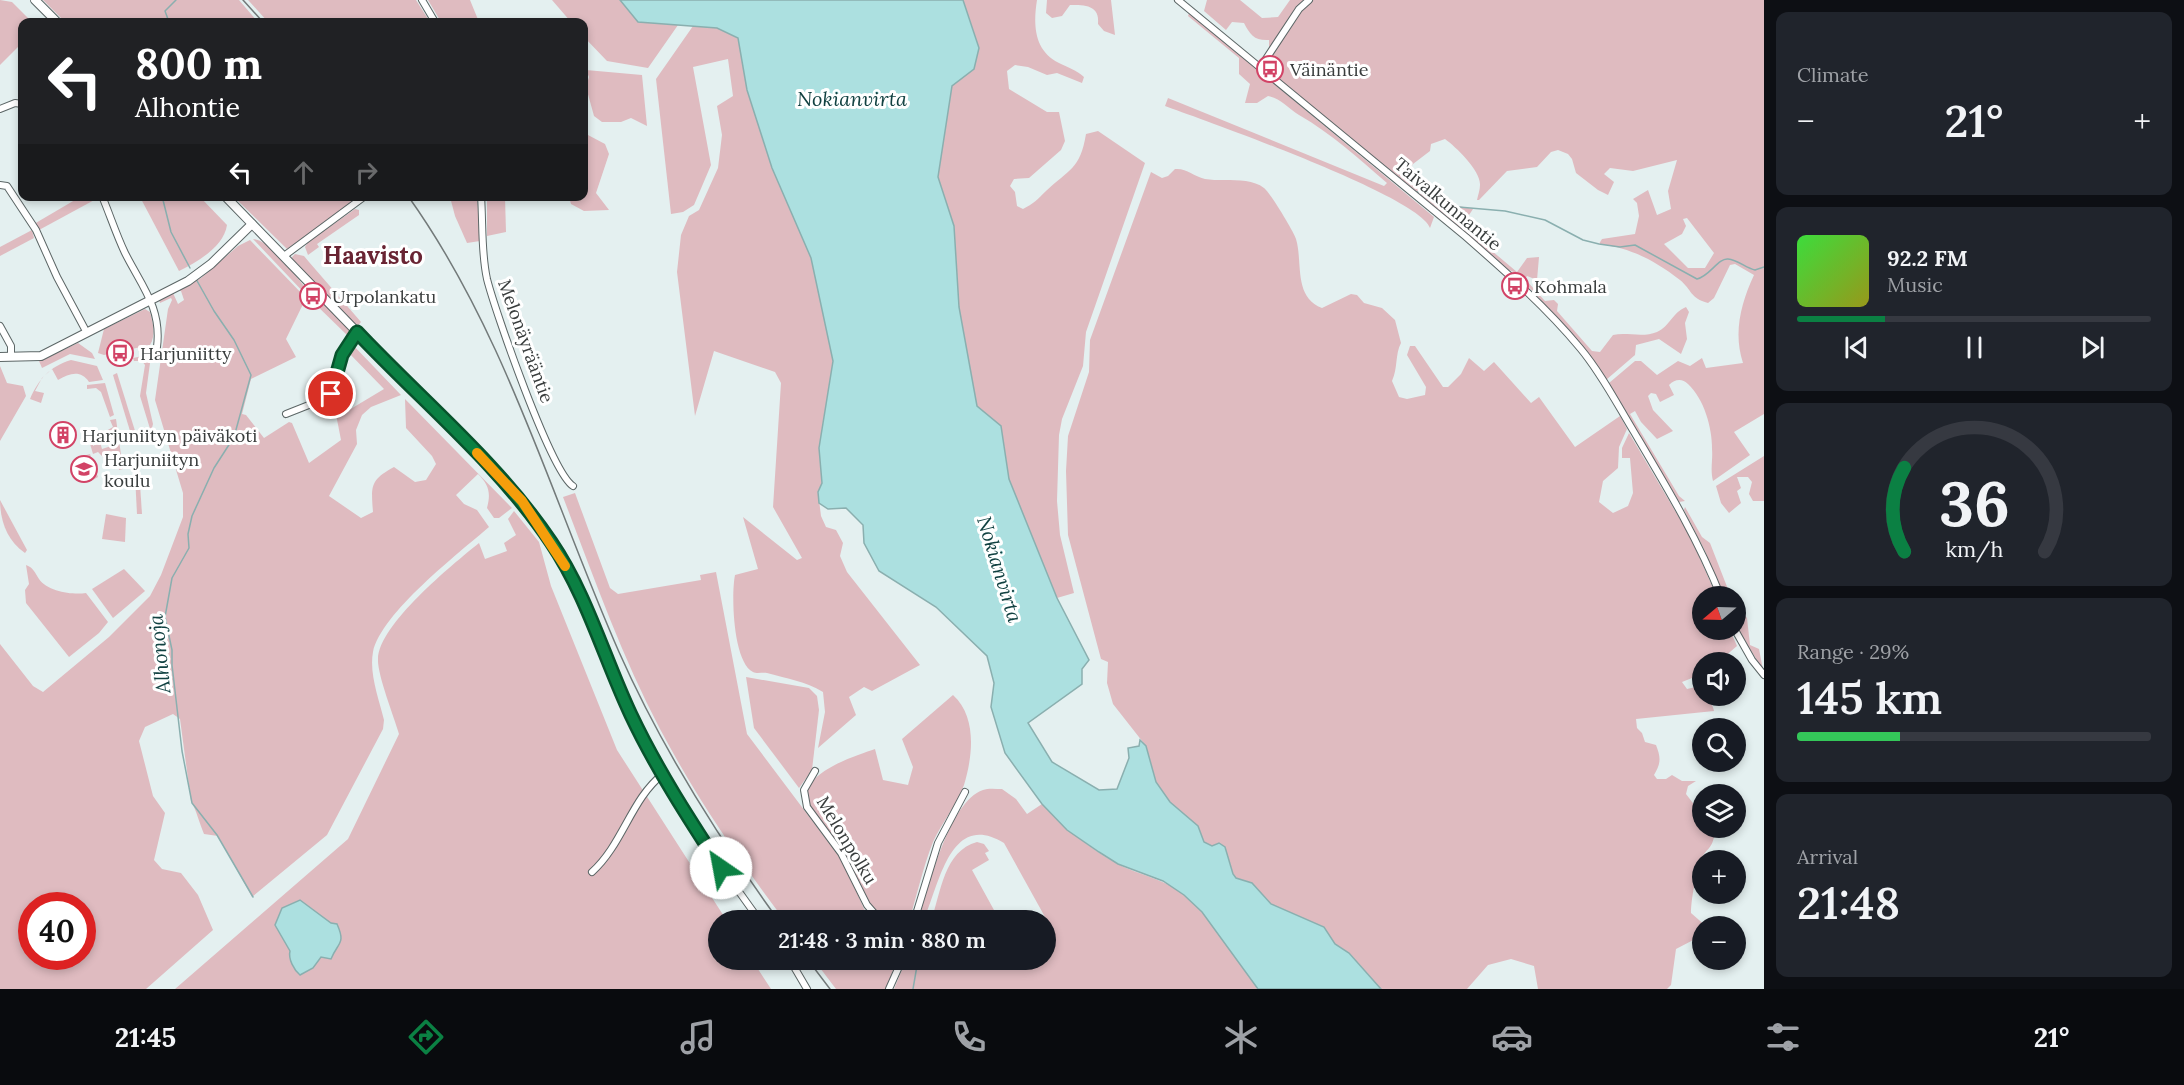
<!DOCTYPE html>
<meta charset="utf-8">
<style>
body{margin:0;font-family:Lora,serif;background:#20242c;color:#f1f3f6;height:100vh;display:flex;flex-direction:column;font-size:22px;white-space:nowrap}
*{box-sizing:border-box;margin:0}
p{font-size:20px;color:#9ea1a6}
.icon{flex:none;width:33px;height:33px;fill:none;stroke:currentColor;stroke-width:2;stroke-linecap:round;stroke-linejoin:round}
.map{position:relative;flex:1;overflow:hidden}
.panel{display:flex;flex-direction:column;gap:12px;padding:12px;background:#0d0f14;width:420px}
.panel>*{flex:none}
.hud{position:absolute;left:18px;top:18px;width:570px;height:183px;border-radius:12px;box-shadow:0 3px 9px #0003;background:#202124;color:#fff;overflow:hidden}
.needle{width:39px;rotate:251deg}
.controls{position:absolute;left:1692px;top:586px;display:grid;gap:12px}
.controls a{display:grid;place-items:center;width:54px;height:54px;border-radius:50%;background:#171b24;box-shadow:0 3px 9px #0003;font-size:30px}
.speed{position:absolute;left:18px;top:892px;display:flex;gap:12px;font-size:30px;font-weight:700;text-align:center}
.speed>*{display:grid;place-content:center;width:78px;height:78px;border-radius:50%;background:#171b24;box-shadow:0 3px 9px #0003;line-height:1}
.speed .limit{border:9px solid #d22;background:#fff;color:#111}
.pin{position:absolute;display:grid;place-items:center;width:51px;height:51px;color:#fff;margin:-26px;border:3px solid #fff;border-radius:50%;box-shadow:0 2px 6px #0007}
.me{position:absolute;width:66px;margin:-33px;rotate:327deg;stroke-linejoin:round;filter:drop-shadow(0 0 4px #0008)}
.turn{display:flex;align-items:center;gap:21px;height:126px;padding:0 18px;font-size:27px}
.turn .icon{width:78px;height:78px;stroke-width:2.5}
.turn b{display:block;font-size:42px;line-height:51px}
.lanes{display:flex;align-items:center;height:57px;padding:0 18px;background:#0003;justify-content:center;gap:30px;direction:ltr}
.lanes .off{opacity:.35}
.big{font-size:45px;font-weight:600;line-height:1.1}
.panel .tile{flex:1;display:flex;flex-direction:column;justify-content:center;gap:9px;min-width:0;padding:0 21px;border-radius:12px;background:#20242c}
.panel .dial{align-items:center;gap:0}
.dial svg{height:156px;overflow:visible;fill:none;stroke:#363941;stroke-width:7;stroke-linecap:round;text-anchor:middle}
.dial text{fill:#f1f3f6;stroke:none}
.song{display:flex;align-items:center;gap:18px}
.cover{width:72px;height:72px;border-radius:9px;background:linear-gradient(135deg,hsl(120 70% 55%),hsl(60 70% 35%))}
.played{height:6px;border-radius:3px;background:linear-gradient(90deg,#0b8043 25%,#363941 25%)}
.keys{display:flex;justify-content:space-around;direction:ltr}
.heat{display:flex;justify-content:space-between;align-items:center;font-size:33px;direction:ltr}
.charge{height:9px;border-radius:4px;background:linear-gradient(90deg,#34c759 29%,#363941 0)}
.trip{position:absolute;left:708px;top:910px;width:348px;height:60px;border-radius:30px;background:#171b24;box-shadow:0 3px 9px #0003;font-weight:600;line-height:60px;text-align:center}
.tabs{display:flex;height:96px;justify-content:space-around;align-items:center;background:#090b0e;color:#9ea1a6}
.tabs .icon{width:42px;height:42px}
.tabs .selected{color:#0b8043}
.tabs b{font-size:27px;color:#f1f3f6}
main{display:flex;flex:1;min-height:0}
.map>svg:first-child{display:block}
</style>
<main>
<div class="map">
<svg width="1764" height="989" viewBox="0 0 1764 989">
<rect width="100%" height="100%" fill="#e4f0f0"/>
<g fill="#dfbbc0" fill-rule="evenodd">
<path d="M0,0L12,2L32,22H22V48L19,46L0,65Z"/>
<path d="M43,0H239L258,22H65Z"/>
<path d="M248,0H416L430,22H268Z"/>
<path d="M428,0H470L479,22H441Z"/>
<path d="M552,0H620L638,22L678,25L648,68L607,61L584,37V22H571Z"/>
<path d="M963,0H1037C1033,25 1034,51 1059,63C1069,68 1076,70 1084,77L1082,83L1057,73L1047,75L1028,67L1015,65L1007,71L1009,89L1047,112H1059L1065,141L1061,150L1029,178L1014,179L1010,186L1015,192L1017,206L1023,209C1033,204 1038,199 1046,191C1069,169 1080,170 1086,134L1098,131L1145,163L1086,332L1083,366L1062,419L1059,435L1057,501L1060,535L1074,593L1057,598L1009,479L1001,426L977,406L959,307L954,226L938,177L952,86L974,69L979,48Z"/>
<path d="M1047,0H1111L1115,35L1104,31L1098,24C1100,5 1085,5 1070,5L1062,16L1052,18L1046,13Z"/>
<path d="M1207,0H1240L1262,18L1278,17L1290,0H1764V414L1734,432L1750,455L1713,481C1710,469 1713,460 1712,449C1712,427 1704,399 1688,384C1682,378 1675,379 1669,385L1674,395L1660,402L1656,394L1651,393L1648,396L1653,410L1673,431L1657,439L1641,422L1635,411L1630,414L1679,496L1685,501L1679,502L1609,383L1635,361H1641L1657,375L1678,361L1690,366L1702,358L1706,368L1743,363C1733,333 1741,303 1754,275L1735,264L1730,265L1714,298L1708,303C1690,298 1692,290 1680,280C1654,260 1631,248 1599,244L1602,239L1635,234L1639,216L1637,203L1633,199L1648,190L1657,215L1671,209L1668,191L1677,160L1633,171L1610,168L1604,174L1614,182L1608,195L1598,190L1576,173L1572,159L1568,154L1558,150L1551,152L1537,167L1507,171L1479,200H1477C1478,195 1480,190 1480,185C1481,171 1456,147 1445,139L1431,144L1430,151L1413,164L1403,178L1435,201L1473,209L1467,218L1473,235L1517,272L1527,258L1539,257L1537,280L1527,276L1525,279L1545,301L1554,300L1558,304L1557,311L1592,351L1600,352L1613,335C1627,332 1643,338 1657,332C1670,326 1672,313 1686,307L1689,312L1685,323L1687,339L1681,354L1659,339L1636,345L1635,355L1606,380L1580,343L1516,273L1507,269L1280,80L1269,64V40C1255,41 1250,35 1244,23L1232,22L1226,30L1204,11ZM1687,218L1714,253L1705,268H1688L1664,244L1682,234L1686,226L1683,219Z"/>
<path d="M1189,13L1434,217L1430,228C1419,196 1206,121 1165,106L1168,98L1384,186L1387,183C1358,158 1332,134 1299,115C1288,108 1280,98 1268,96L1257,103H1245L1250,84L1239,74V58L1188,16Z"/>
<path d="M693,26L717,28L738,38L747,90L813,262L833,361L819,448L822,483L818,492L821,516L826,527L836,530L843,543L840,556L847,572L920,665L872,691L864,687L849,697L856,715L818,748L825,712L823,692C805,681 788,679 767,673C763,672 757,674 753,672C733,662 731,595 735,575L758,569L743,517L797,560L802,558L773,507L781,383L775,372L714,351L695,416L677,272L681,235L689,216L699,210L718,168L722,135L717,106L733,96L728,59L693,67L711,165L694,205L683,212L671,214L656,79Z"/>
<path d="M586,70L642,75L647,126L631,118L621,122H602L594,116L586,87L589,77Z"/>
<path d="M588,135L605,144L609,154L596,193L609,210L584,211L571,204L569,197L584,196L585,136Z"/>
<path d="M1175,169C1187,168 1193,176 1205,179C1222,182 1249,176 1264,188C1269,191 1294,232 1296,239C1303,262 1293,297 1322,308L1351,294L1357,295L1364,303L1382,308L1395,320L1401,343C1395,354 1398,368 1392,381L1399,397L1407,399L1425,395L1426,387L1407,355L1410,346H1415L1443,387H1448L1461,374L1469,358L1484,371L1494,362L1531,403L1539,397L1575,447L1620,416L1627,429L1619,447L1618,468L1603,481L1599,502L1613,513L1628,506L1633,493L1630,458H1622V448L1629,433L1690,536L1717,597H1702V630H1730L1737,646L1717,663H1702V674L1682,682L1687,689L1696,687L1701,690C1705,697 1712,701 1714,711L1636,719L1637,728L1642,733L1645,742L1656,745C1661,758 1661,763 1654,775L1657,779H1666L1672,775L1682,781H1696L1688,786L1686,794L1702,815V828L1715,830C1713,851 1706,847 1701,860C1696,873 1691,900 1691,913L1707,927H1702L1701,936L1676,949L1671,985L1667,989H1538L1534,966L1511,959L1488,965L1467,989H1381L1349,953L1335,944L1324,927L1271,904L1252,883L1236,878L1233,874L1225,847L1212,846L1204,842L1197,826L1170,802L1156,782L1146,746L1113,704L1107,683L1108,662L1101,659L1068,535L1066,471L1068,436L1089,372L1090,340L1151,172L1162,178L1168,176Z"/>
<path d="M80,197L98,198L39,230L34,224Z"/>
<path d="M140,197H200L227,225C224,246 198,262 179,271Z"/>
<path d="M234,197H362L287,249Z"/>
<path d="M450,197H477L480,241L467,243L455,216Z"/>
<path d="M487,197H505L506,232L487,236Z"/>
<path d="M355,209L359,210V215L317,244L319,247L308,255L305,247L308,242Z"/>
<path d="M32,230L34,238L0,256V247Z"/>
<path d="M253,239C271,240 299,280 310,294L308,297Z"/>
<path d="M250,240L306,298L286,339L296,357L251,379L242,414L246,415L264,438L289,422L292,423L309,463L341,440L333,399L344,409L349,410L384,389L346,350L351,343L401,395L371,407L362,415L356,430L357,444L329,496L361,518L373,512C371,486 370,480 394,467L415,482L426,480L436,464L432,456L406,428L405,399L512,508L499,518H494L487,508C491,493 489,485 478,474L456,495L464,504L477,510L489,527C459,553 381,613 373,652C369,674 379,699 384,720L383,729L327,835L252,897L218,836L204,834C199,822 197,812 191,801L180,719L173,714L145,727L139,741L153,796L165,813L154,860L162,869L181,873L198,895L213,930L146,989H0V644L33,686L43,692L109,637L150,596L161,575L183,517V493L155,400L168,309L172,300L171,298L160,303L159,300L173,293L178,304L184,300L181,291H177L201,278L238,246ZM32,906H82V957H32Z"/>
<path d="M295,254L304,256L309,262L361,322L356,328L293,262L292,257Z"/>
<path d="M312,296L326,306L349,329V337L310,299Z"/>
<path d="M145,309L150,312C153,323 156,335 150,345L104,355L98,353L104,329Z"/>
<path d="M78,343L92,353L95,359L70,354L42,368L39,361Z"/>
<path d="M143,356L150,363L146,393L153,424L151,432L140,396L145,365L142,361H134L133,358Z"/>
<path d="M71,360L97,366L103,380L89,382C81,370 70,373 58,380L52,369L42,378L35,391L44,393L41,403L30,399C39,379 49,367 71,360Z"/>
<path d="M0,366L7,383L23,386L26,396L0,441Z"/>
<path d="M117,373L136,434V437L130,431L113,375Z"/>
<path d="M105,383L114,415L110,417L101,392L96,388L87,389V385Z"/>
<path d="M116,419L123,469L119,470L118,460L108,462L98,452L93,454L88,437L95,438L92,432L96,431L99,441L93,442V446L100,442L102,449L111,446L106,431L113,427L110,420Z"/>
<path d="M90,454L98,477L89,482L85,473L82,474L76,458Z"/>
<path d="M138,455L142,514H137L134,456Z"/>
<path d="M1764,456V501H1753L1749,494L1752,482L1748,477H1737L1741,488L1737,491L1741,503L1729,513L1721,503L1716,486Z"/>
<path d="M575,493L610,588L618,594L701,580L700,575L716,572L747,734L844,863L864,909L874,921H785C739,860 696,797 660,729C621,655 593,575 563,497Z"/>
<path d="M0,500L27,550L25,553C7,541 0,520 0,500Z"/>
<path d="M1685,507L1702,537L1710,543L1731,597H1724L1705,551L1684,510Z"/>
<path d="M514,511L539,542L551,586L617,750L727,921H718V960H752L771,989H175L348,839L399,734C394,717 377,674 378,659C379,624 452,565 479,543L485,559L507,551L504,543L516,535L508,519Z"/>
<path d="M106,514L126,518L125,542L102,539Z"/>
<path d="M26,565C34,568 35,573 39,579C48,592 73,595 86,593L108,622L99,633L69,657L26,603L25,590L29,584Z"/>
<path d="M124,569L145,591L113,618L92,589Z"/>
<path d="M1736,604L1747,618L1750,645L1759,649L1763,670L1736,626Z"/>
<path d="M746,677L809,688L817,696L819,710L812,770L799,788L754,728Z"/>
<path d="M953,695C977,717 973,755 964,785C957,805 942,822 933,842C923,867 917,895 909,921H887C865,908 860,880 848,859C837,840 820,826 810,807C792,775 855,756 875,749L883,780L908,785L913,767L902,739Z"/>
<path d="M1002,789L1016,799L1027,814L1042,804C1065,827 1089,849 1118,864C1140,876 1164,878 1184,895C1214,920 1235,958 1258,989H894L906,960H987L996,963L1046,960V943L1055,935L1004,843C949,809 939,888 923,921H918C928,889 949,801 983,790C988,788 996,789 1002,789Z"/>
<path d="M977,842L984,844L989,851L985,853L989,860L972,870L1000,921H931C941,892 944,851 977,842Z"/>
<path d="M814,960H897L886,989H836Z"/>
</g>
<g fill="#ace0e0" stroke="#8aafaf" stroke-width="1.5">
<path d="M620,0H963L979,48L974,69L952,86L938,177L954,226L959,307L977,406L1001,426L1009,479L1057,598L1089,660L1082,669V684L1028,723L1052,762L1099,790L1117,789L1129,758L1128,748L1139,746L1140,740L1146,746L1156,782L1170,802L1198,826L1204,842L1212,846L1219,843L1225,847L1233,874L1236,878L1252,883L1271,904L1324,927L1335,944L1349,953L1381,989H1258L1202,912L1184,895L1163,881L1118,864L1099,852L1067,830L1042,804L1005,753L991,707L994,683L987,656L936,607L879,571L864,543L863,525L846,508L828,509L819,503L818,492L822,483L819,448L833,361L811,258L772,168L747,90L738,38L717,28L638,22Z"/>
<path d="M300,900L331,923L337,924C346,944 338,942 331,959L321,957L313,968L300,975C294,970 288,959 290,951L275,925L282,908Z"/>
</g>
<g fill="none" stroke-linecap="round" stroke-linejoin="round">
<g stroke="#8aafaf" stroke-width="1.5">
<path d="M169,22L165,11L176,0"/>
<path d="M1416,192H1423L1435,201L1447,206L1505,211L1545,220L1583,240L1599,244L1620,247L1635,245L1697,279C1710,276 1718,258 1728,259C1738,260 1746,268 1755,270L1764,267"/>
<path d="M162,196L171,232L190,268"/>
<path d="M196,279L214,311L234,340L251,375L234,437L214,468L192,516L188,534L189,548L172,578L165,617L172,650V665L182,751L192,803L217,835L253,897"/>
<path d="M913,989L918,960"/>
</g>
<defs>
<g id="minor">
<path d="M422,0L435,22"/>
<path d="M1178,0L1466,237C1506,272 1546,307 1580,348C1601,373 1617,404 1634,432C1666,486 1698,539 1721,597"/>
<path d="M1260,68L1299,9L1309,0"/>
<path d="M0,109L15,103L22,104"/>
<path d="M0,185L7,186L36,230L57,277L87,333"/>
<path d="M102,196C110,215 116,234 125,253C141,285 162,308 157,347"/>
<path d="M481,196C483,224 481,252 487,279C495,311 551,472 573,486"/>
<path d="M284,256L365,196"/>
<path d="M0,326L11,346V357"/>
<path d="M286,414L329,397L342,355L357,332L511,489L539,525L579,593L648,748L707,847L760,921"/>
<path d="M1735,630L1752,660L1764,675"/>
<path d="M815,771L804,790L807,807L841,853L867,905L881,921"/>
<path d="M592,872C623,844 631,799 663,774"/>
<path d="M914,921L938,843L965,792"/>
<path d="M790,960L807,989"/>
<path d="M889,989L902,960"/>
</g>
<g id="major">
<path d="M35,0L57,22"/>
<path d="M225,196L357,332"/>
<path d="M0,357L41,356L188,281L211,264L252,224"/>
</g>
</defs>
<use href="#minor" stroke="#5c6666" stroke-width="8"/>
<use href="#major" stroke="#5c6666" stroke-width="10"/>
<use href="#minor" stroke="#fff" stroke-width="6"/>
<use href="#major" stroke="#fff" stroke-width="8"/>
<g stroke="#737a7a" stroke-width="1.5">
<path d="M243,0L263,22"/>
<path d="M408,196C506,333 552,500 619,652C662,749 717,836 779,921"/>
<path d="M808,960L830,989"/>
</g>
</g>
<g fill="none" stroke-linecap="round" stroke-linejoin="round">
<defs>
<path id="route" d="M331,394L342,355L357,332C422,401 498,463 551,542C587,595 604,658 631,715C656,768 689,819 721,868"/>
</defs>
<use href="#route" stroke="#07532c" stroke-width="15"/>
<use href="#route" stroke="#0b8043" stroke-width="10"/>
<path stroke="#f59e0b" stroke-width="10" d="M477,453L522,501L565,566"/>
</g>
<defs>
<symbol id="bus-ring" viewBox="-11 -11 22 22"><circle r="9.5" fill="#fff" stroke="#d24366" stroke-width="1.5"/><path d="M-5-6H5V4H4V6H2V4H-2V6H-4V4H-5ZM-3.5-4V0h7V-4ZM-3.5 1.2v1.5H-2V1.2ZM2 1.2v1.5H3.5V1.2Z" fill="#d24366"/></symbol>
<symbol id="building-ring" viewBox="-11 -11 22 22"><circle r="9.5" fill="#fff" stroke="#d24366" stroke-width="1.5"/><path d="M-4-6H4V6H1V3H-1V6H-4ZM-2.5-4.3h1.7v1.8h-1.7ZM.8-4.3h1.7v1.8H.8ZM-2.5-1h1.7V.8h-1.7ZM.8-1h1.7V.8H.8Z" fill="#d24366"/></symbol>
<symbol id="school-ring" viewBox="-11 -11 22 22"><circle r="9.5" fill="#fff" stroke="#d24366" stroke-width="1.5"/><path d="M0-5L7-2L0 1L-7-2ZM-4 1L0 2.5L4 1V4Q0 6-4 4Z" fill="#d24366"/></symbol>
</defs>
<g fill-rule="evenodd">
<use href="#bus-ring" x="1255" y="54" width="30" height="30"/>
<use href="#bus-ring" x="1500" y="271" width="30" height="30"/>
<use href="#bus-ring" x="298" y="281" width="30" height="30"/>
<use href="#bus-ring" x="105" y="338" width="30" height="30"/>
<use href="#building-ring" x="48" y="420" width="30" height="30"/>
<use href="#school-ring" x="69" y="454" width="30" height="30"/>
</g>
<g text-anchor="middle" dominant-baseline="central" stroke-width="6" stroke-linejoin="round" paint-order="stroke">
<g font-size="18" fill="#393d3d" stroke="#fff" text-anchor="start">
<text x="1290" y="69">Väinäntie</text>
<text x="1534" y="286">Kohmala</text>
<text x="332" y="296">Urpolankatu</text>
<text x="140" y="353">Harjuniitty</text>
<text x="82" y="435">Harjuniityn päiväkoti</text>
<text x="104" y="459">Harjuniityn<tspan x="104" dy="21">koulu</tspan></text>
</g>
<g font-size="18" fill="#393d3d" stroke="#fff">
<text transform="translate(1448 204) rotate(40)">Taivalkunnantie</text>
<text transform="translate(526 341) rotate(70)">Melonäyrääntie</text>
<text transform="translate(847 840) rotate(59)">Melonpolku</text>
</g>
<g font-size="20" font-style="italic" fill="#114141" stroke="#fff">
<text x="852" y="98">Nokianvirta</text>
<text transform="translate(1000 569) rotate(73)">Nokianvirta</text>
<text transform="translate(159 654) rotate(-96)">Alhonoja</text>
</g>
<g font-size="24" font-weight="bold" fill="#692433" stroke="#fff">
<text x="373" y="255">Haavisto</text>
</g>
</g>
</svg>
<div class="controls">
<a><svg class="needle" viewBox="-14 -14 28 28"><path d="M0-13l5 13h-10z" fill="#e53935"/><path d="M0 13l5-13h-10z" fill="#9ea1a6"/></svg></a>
<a><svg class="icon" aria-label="sound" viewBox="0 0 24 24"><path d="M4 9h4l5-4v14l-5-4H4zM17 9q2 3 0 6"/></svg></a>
<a><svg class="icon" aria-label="search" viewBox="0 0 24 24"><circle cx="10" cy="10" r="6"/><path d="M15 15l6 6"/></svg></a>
<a><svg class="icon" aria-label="layers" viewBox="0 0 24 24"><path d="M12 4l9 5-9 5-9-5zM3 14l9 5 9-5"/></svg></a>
<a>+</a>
<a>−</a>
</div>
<div class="speed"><div class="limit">40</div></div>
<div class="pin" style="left:331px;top:394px;background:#d93025"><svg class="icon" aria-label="arrive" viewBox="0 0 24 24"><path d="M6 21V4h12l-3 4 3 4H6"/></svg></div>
<svg class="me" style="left:721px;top:868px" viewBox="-20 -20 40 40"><circle r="19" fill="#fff"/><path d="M0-13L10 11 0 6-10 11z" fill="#0b8043"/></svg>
<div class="trip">21:48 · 3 min · 880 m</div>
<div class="hud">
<div class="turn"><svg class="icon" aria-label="left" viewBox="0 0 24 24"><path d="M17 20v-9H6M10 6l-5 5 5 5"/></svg><div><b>800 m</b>Alhontie</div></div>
<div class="lanes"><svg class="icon" aria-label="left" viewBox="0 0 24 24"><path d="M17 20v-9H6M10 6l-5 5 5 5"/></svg><svg class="icon off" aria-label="ahead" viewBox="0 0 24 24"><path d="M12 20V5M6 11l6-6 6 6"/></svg><svg class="icon off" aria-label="right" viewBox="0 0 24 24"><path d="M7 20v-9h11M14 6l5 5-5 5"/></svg></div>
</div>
</div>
<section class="panel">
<div class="tile"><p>Climate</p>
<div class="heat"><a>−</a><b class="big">21°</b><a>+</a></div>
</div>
<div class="tile">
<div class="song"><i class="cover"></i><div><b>92.2 FM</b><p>Music</p></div></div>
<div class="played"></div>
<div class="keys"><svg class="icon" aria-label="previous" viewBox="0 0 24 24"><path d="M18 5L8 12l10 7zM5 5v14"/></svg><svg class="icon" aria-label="pause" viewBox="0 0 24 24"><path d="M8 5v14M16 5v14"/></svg><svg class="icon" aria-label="next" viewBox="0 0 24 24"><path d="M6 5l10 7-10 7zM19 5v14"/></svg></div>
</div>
<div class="tile dial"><svg viewBox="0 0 100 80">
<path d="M14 69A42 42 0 1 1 86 69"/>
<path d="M14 69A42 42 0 0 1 14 26" stroke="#0b8043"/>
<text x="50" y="56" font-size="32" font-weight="700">36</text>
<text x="50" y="72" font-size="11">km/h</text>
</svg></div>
<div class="tile"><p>Range · 29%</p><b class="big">145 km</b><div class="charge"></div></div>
<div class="tile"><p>Arrival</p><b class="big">21:48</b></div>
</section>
</main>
<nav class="tabs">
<b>21:45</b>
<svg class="icon selected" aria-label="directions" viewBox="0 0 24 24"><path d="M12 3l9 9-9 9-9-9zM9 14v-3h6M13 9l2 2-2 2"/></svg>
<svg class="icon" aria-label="music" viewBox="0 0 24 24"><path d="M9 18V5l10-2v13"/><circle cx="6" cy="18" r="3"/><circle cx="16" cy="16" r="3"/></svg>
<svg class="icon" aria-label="phone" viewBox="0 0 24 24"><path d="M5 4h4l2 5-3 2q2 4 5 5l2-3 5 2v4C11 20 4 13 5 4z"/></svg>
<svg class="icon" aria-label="climate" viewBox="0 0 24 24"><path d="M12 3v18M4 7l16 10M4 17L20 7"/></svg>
<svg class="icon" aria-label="car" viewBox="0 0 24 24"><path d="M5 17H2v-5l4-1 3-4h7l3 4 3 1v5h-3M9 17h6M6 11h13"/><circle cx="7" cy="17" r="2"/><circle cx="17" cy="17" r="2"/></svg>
<svg class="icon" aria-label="filters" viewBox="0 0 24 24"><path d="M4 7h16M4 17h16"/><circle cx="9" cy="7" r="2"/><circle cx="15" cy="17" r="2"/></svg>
<b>21°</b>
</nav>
